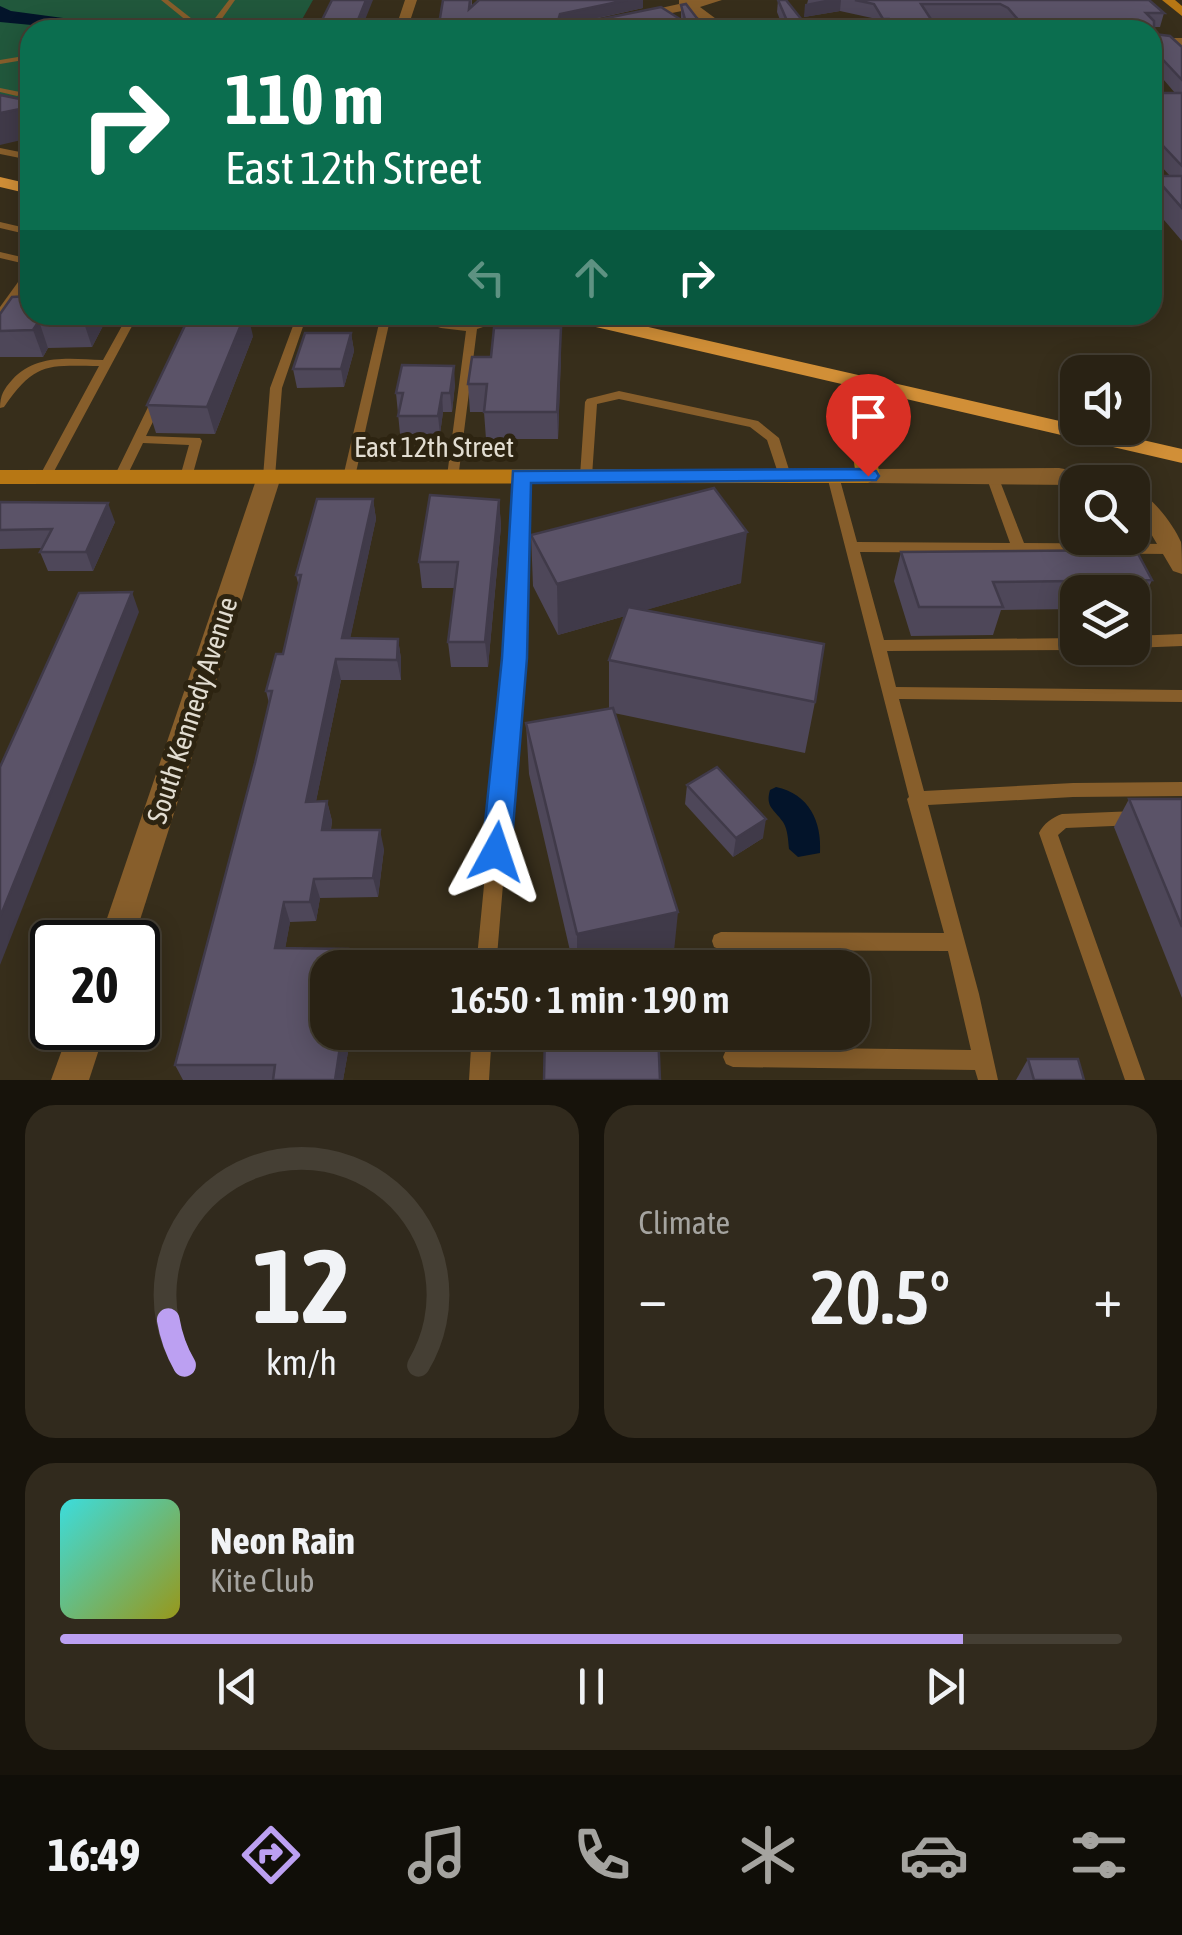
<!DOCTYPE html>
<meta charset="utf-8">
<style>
body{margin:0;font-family:"Asap Condensed",sans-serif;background:#312a1d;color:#f1f3f6;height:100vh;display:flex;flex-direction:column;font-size:38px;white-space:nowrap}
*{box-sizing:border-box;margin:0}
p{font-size:32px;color:#a5a4a0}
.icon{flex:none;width:55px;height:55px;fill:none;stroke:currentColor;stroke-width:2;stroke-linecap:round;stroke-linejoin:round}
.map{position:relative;height:1080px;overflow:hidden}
.side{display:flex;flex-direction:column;gap:25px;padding:25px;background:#17130b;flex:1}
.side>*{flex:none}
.banner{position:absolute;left:20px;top:20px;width:1142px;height:305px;border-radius:30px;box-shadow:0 5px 25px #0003,0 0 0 2px #453f34;background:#0b6e4f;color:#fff;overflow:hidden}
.fabs{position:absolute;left:1060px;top:355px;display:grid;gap:20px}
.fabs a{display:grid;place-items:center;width:90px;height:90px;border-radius:20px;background:#292214;box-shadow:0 5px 25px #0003,0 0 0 2px #453f34;font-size:50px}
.speed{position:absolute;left:30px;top:920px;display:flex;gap:20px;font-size:50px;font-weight:700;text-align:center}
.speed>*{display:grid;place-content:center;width:130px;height:130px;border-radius:50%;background:#292214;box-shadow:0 5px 25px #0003,0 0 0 2px #453f34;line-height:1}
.speed .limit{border:5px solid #111;border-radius:15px;background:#fff;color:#111}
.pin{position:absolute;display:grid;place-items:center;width:85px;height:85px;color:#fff;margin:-102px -42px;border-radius:50% 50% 50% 0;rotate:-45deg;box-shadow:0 0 10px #0007}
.pin .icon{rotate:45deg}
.me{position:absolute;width:110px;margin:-55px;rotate:5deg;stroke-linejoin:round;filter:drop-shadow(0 0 8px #0008)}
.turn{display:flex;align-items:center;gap:35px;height:210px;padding:0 40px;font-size:45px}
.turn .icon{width:130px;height:130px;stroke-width:2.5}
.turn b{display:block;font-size:70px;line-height:85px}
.lanes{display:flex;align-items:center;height:95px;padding:0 40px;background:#0003;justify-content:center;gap:50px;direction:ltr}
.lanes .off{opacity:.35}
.big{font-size:75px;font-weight:600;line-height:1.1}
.side .tile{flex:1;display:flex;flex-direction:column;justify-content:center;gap:15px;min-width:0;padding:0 35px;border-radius:30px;background:#312a1d}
.side .dial{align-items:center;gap:0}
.dial svg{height:260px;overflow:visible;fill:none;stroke:#453f34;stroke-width:7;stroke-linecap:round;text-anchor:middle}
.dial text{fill:#f1f3f6;stroke:none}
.song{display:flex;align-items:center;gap:30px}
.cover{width:120px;height:120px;border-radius:15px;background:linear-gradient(135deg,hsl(180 70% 55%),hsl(60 70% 35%))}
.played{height:10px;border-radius:5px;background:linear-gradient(90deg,#bca0f2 85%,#453f34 85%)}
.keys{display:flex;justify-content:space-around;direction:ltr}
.heat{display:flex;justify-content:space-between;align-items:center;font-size:55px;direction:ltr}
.side .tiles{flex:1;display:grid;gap:25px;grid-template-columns:1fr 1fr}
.tile:last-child{grid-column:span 2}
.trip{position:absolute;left:310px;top:950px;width:560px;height:100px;border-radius:30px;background:#292214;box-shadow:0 5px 25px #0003,0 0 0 2px #453f34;font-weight:600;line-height:100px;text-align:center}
.tab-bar{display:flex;height:160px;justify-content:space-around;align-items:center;background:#100e08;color:#a5a4a0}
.tab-bar .icon{width:70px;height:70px}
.tab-bar .selected{color:#bca0f2}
.tab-bar b{font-size:45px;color:#f1f3f6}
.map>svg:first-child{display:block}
</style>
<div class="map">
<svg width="1182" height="1080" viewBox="0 0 1182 1080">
<rect width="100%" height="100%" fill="#372e1b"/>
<path fill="#21583c" d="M0,0H313L296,30H30V119L0,113Z"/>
<g fill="#03142a">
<path d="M0,6L11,11L78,20L84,30L0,22Z"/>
<path d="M776,787C809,794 822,821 820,853L798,857L789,849C788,840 788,830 783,822C774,809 765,807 770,790Z"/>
</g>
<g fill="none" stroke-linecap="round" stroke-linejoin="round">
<g fill="#875e2b" fill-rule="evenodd">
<path d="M161,0H168L206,30H198Z"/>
<path d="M229,0H235L214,30H206Z"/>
<path d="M30,55V59L0,64V60Z"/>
<path d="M0,88L20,92L21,94L17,96L0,92Z"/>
<path d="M0,148L30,154V160L0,154Z"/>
<path d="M0,222L30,229V235L0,228Z"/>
<path d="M0,252L30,259V265L0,258Z"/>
<path d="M30,270V280L4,317L0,318V307L26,271Z"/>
<path d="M128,315H138L51,477L50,480H40L39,477L99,366C48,366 36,361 4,407L0,408C0,395 4,389 12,380C36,353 71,359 103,360Z"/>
<path d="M297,315H307L282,388L275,477L269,481L263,477L270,388Z"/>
<path d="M381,315H391L355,477L349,481L343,477Z"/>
<path d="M401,315C422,315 439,324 460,324C475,324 485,315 500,315L489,325L477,329L458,479L453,480L447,476L466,331L441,328Z"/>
<path d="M619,391L758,421L779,438L791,476L785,480L780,479L767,440L750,427L619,399L597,404L592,476L586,480L581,479L580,476L585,402L587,399Z"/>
<path d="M157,397L163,401L146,436L200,438L202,441L192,477L186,481L180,477L189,445L143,443L125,480H115L114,477L151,401Z"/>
<path d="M521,472L527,476L522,658L496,968H476L506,658L515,476Z"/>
<path d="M833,472L839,476L857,542L1010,543L986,476L992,472L998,476L1024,543L1172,544L1179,549L1172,554L860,552L884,640L1078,638V648H1084L1078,650L887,651L896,687L1182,690V702L899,699L924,791L1073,783L1182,782V796L1073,797L928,805L979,994L998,1080H978L975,1070L733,1067L726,1064L723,1057L726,1050L733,1047L971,1050L948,951L721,950L714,947L712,941L714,935L721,932L944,933L907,799L909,797L827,476Z"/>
<path d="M1182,634V646L1132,648V636Z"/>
<path d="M1136,811L1142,813L1145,818L1142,823L1136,825L1066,828L1058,835L1145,1080H1125L1039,833C1043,824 1053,817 1062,814Z"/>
<path d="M472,1032H492L489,1080H469Z"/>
</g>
<g fill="#875e2b" fill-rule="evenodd">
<path d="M405,0H417L407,30H395Z"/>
<path d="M679,0H722L700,7L731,30H716L687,10L586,30H561L679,4Z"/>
<rect x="1152" y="38" width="30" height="8"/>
<path d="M1059,468L1109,477L1113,482L1078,485L868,483L856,476L868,469Z"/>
<path d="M269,470L281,477L133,942H99L257,477Z"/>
<path d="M1132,489C1151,494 1173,524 1181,542C1182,551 1182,564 1182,574L1173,571L1147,527L1132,512Z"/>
<path d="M70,1028H106L89,1080H51Z"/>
</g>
<g fill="#b77714" fill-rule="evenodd">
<path d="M1162,0H1175L1182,6V16Z"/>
<path d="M877,380L888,386C870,417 873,442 880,476L868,483L0,484V470L855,469C851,443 844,389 877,380Z"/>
</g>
<g fill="#d18f37" fill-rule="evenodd">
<path d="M0,177L30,184V194L0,187Z"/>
<path d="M560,315H596L1182,449V463L570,321Z"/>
</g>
</g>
<g fill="#4e4759">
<path d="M443,0H472V7L643,8L582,22L681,19V5L706,30H684L683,26V30H438Z"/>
<path d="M778,0L810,30H784L777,12Z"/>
<path d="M808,0H1149L1164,13L1160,27H1154V34L1182,47V241L1152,206L1154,176H1170L1152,156V93H1175L1152,66V30H1012L1005,22L997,18H930L938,30H879L872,18L840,11L804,17Z"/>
<path d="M0,314L103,315L105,322L92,347L48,348L43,357H0Z"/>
<path d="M351,333L354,351L344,387L297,388L293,369Z"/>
<path d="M253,336L215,434L156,433L147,405Z"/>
<path d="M561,355L558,439H486L484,412H470L468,384Z"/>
<path d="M455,384L452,412H443L440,434H400L396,393Z"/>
<path d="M373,499L376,519L350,638L398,639L401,659V680H341L316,801H327L332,821L331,830L384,849L378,897L320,898L316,921L290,922L285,948L328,1032H342L348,1052L343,1080H183L175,1065L255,763L269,703L266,691L283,654L299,587L296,575Z"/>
<path d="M499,500L501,526L488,667H451L448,642L455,588H422L419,562Z"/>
<path d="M0,502L115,522L93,571H48L40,552L42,548L0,549Z"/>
<path d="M531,535L741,583L645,610L815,702L805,753L614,713L673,961L643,968H574L529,774L526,723L609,708V660L625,616L558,635L533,586Z"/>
<path d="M901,552L1152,580L1139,609H1132V592H1078V609L1001,610L993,635L911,636L894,581Z"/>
<path d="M687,785L763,838L733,857L685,804Z"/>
<path d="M1129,799H1182V998L1114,827Z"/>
<path d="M1028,1059L1084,1080H1016Z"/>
</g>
<g fill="#403a49">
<path d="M366,0H373L361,30H354Z"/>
<path d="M627,0H643V8L560,26L558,21L560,14Z"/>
<path d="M825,0H841L840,11L804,17L805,4Z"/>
<path d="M683,21V30H628Z"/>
<path d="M30,107V138L0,145V113Z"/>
<path d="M86,315H103L105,322L92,347L83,320Z"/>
<path d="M245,315H248L253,336L215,434L207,407Z"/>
<path d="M39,321L48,348L43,357L33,330Z"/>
<path d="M561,328V355L558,439L557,412Z"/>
<path d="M351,333L354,351L344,387L341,369Z"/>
<path d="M454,366L455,384L452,412L450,393Z"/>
<path d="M442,393L443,412L440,434L438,416Z"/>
<path d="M373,499L376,519L346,658L342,638Z"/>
<path d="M499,500L501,526L488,667L485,642Z"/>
<path d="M108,503L115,522L93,571L86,552Z"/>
<path d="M747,532L741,583L558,635L557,584Z"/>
<path d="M132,592L139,612L0,965V917Z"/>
<path d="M398,639L401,659V680L397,660Z"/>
<path d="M336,659L341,680L312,821L306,802Z"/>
<path d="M327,801L332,821L327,850L322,830Z"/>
<path d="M766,819L763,838L733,857L736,838Z"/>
<path d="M380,830L384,849L378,897L373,878Z"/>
<path d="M314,879L320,898L316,921L310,902Z"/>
<path d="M284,902L290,922L282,967L275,948Z"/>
<path d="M678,912L673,961L643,968H577V934Z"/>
<path d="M348,949L353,968H345Z"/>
<path d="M342,1034L348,1052L343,1080H335Z"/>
</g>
<g fill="#5b5368" stroke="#403a49" stroke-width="2.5">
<path d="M332,0H366L354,30H317Z"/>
<path d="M443,0H470L469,9L479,0H627L560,14L558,21L587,22L661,7L683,21L628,30H438Z"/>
<path d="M778,0H786L810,30H791Z"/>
<path d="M855,0H1149L1164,13H1146L1154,21V34L1170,36L1182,47V80L1152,48V30H1027L1008,8L1000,4H921L938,30H896L889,19H883L874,4Z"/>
<path d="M686,4L706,30H688L681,5Z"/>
<path d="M1152,93H1182V166L1152,134Z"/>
<path d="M0,95L30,101V107L0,113Z"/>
<path d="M1154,176H1182V208Z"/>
<path d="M30,296V315H86L83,320L39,321L33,330L0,331V314L12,297Z"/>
<path d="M190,315H245L207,407L147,405Z"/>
<path d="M494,328H561L557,412H484L487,384H468L472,357H491Z"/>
<path d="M305,333H351L341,369H293Z"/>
<path d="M402,365L454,366L450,393H442L438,416H398L403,393H396Z"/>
<path d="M714,488L747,532L557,584L531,535Z"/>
<path d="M430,495L499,500L485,642H448L458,562H419Z"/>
<path d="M317,499H373L342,638L398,639L397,660L336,659L306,802L327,801L322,830H380L373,878L314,879L310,902H284L275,948L348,949L345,968H328V1032L342,1034L335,1080H273L275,1065H175L255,763L272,691H266L276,654H283L301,575H296Z"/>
<path d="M0,502L108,503L86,552H40L52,529L0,530Z"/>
<path d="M1136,550L1152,580L993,582L1003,607H919L901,552Z"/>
<path d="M132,592L0,917V767L79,593Z"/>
<path d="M628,607L824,644L815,702L609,660Z"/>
<path d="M613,708L678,912L577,934L526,723Z"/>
<path d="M717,767L766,819L736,838L687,785Z"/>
<path d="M1129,799H1182V927Z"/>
<path d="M545,1032H658L660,1080H544Z"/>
<path d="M1028,1059H1078L1084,1080H1034Z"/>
</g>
<path fill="#1a73e8" stroke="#114b97" stroke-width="2.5" d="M868,469L876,471L879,476L876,480L531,483L527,658L511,852L507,861L496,864L486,861L482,852L502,658L513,471Z"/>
<g text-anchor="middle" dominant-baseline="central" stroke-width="10" stroke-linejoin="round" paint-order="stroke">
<g font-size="28" fill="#e2ddd1" stroke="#2d2411">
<text x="434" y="447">East 12th Street</text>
<text transform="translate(192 710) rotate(-72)">South Kennedy Avenue</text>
</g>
</g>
</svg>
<div class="fabs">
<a><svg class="icon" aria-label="sound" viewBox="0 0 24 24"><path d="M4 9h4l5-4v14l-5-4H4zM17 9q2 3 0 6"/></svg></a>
<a><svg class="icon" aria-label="search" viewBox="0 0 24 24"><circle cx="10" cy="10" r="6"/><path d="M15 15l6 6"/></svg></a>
<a><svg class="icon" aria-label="layers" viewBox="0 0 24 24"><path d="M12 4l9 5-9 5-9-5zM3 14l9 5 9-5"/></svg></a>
</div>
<div class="speed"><div class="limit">20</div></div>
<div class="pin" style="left:868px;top:476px;background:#d93025"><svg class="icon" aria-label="arrive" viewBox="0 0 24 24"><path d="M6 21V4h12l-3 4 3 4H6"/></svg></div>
<svg class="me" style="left:496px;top:852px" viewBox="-20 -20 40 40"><path d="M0-17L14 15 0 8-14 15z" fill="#1a73e8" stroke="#fff" stroke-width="4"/></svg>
<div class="trip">16:50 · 1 min · 190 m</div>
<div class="banner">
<div class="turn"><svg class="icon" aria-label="right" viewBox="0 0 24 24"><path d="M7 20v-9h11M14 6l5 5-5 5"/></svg><div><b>110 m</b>East 12th Street</div></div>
<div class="lanes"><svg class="icon off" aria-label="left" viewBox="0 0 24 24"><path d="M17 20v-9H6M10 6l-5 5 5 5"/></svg><svg class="icon off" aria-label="ahead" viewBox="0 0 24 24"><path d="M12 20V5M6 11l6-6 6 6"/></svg><svg class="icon" aria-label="right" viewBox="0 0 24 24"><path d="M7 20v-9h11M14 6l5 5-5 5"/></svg></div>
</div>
</div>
<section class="side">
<div class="tiles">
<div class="tile dial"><svg viewBox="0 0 100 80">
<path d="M14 69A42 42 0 1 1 86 69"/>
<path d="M14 69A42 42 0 0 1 9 55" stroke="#bca0f2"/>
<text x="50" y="56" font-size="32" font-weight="700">12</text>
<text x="50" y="72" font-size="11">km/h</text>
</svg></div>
<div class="tile"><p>Climate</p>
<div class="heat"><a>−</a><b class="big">20.5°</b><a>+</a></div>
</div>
<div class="tile">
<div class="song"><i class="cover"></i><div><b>Neon Rain</b><p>Kite Club</p></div></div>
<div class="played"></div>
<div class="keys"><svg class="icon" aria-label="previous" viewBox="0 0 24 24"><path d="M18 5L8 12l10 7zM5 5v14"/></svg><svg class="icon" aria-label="pause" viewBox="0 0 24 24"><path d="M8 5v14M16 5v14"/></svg><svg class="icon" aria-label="next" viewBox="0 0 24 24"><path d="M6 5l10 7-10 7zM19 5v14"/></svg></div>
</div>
</div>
</section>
<nav class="tab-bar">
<b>16:49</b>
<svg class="icon selected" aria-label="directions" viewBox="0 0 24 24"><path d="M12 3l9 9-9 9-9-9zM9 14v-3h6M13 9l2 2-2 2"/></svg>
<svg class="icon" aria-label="music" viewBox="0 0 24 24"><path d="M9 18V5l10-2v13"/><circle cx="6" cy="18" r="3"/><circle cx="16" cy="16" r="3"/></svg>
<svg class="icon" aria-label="phone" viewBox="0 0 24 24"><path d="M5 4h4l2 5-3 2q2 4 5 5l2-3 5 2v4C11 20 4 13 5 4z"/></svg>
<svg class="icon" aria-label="climate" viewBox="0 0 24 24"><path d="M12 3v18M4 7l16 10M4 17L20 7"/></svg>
<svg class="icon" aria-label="car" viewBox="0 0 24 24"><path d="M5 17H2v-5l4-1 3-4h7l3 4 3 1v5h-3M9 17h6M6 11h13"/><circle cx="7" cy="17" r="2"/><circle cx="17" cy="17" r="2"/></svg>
<svg class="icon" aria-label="filters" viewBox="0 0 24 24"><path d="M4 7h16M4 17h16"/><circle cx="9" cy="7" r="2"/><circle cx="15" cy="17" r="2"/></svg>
</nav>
